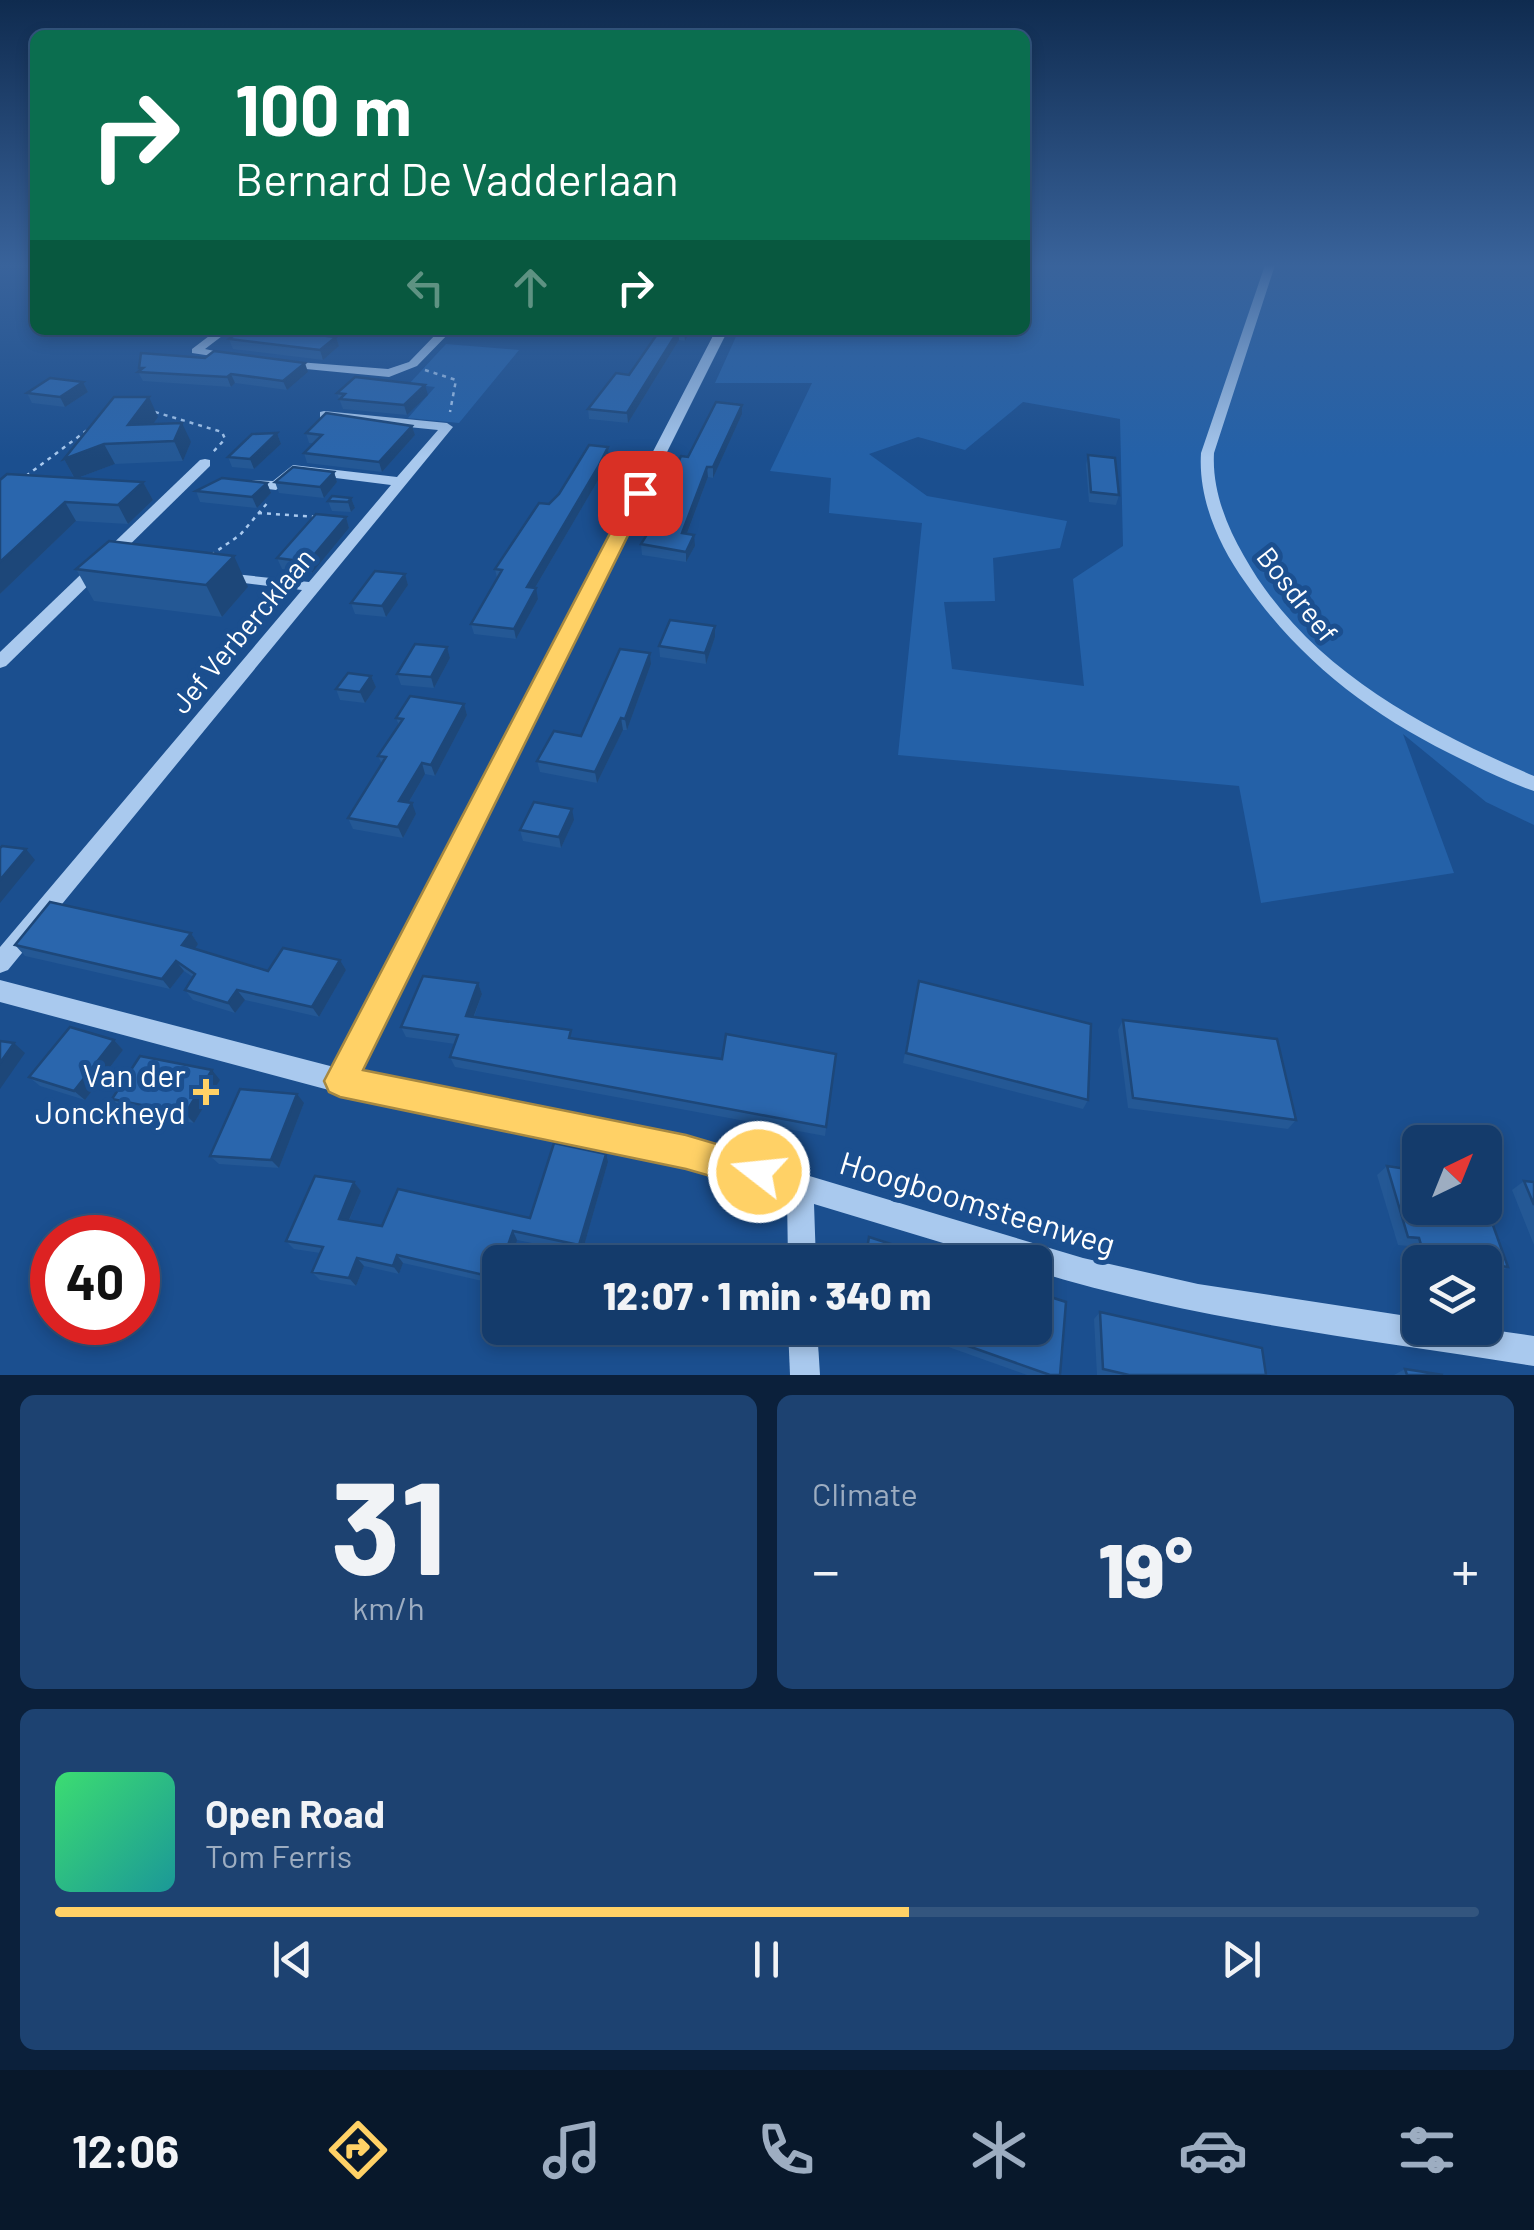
<!DOCTYPE html>
<meta charset="utf-8">
<style>
body{margin:0;font-family:Barlow,sans-serif;background:#1d4271;color:#f1f3f6;height:100vh;display:flex;flex-direction:column;font-size:38px;white-space:nowrap}
*{box-sizing:border-box;margin:0}
p{font-size:32px;color:#9dadc1}
.icon{flex:none;width:55px;height:55px;fill:none;stroke:currentColor;stroke-width:2;stroke-linecap:round;stroke-linejoin:round}
.map{position:relative;height:1375px;overflow:hidden}
.panel{display:flex;flex-direction:column;gap:20px;padding:20px;background:#0b203b;flex:1}
.panel>*{flex:none}
.banner{position:absolute;left:30px;top:30px;width:1000px;height:305px;border-radius:15px;box-shadow:0 5px 15px #0003,0 0 0 2px #33557e;background:#0b6e4f;color:#fff;overflow:hidden}
.needle{width:65px;rotate:43deg}
.tools{position:absolute;left:1402px;top:1125px;display:grid;gap:20px}
.tools a{display:grid;place-items:center;width:100px;height:100px;border-radius:15px;background:#143b6b;box-shadow:0 5px 15px #0003,0 0 0 2px #33557e;font-size:50px}
.speed{position:absolute;left:30px;top:1215px;display:flex;gap:20px;font-size:50px;font-weight:700;text-align:center}
.speed>*{display:grid;place-content:center;width:130px;height:130px;border-radius:50%;background:#143b6b;box-shadow:0 5px 15px #0003,0 0 0 2px #33557e;line-height:1}
.speed .limit{border:15px solid #d22;background:#fff;color:#111}
.pin{position:absolute;display:grid;place-items:center;width:85px;height:85px;color:#fff;margin:-42px;border-radius:20px;box-shadow:0 5px 15px #0006}
.me{position:absolute;width:110px;margin:-55px;rotate:286deg;stroke-linejoin:round;filter:drop-shadow(0 0 8px #0008)}
.turn{display:flex;align-items:center;gap:35px;height:210px;padding:0 40px;font-size:45px}
.turn .icon{width:130px;height:130px;stroke-width:2.5}
.turn b{display:block;font-size:70px;line-height:85px}
.lanes{display:flex;align-items:center;height:95px;padding:0 40px;background:#0003;justify-content:center;gap:50px;direction:ltr}
.lanes .off{opacity:.35}
.big{font-size:75px;font-weight:800;line-height:1.1}
.panel .widget{flex:1;display:flex;flex-direction:column;justify-content:center;gap:15px;min-width:0;padding:0 35px;border-radius:15px;background:#1d4271}
.panel .dial{align-items:center;gap:0}
.dial b{font-size:130px;line-height:1}
.song{display:flex;align-items:center;gap:30px}
.cover{width:120px;height:120px;border-radius:15px;background:linear-gradient(135deg,hsl(140 70% 55%),hsl(180 70% 35%))}
.played{height:10px;border-radius:5px;background:linear-gradient(90deg,#ffd166 60%,#33557e 60%)}
.keys{display:flex;justify-content:space-around;direction:ltr}
.heat{display:flex;justify-content:space-between;align-items:center;font-size:55px;direction:ltr}
.panel .tiles{flex:1;display:grid;gap:20px;grid-template-columns:1fr 1fr}
.widget:last-child{grid-column:span 2}
.trip{position:absolute;left:482px;top:1245px;width:570px;height:100px;border-radius:15px;background:#143b6b;box-shadow:0 5px 15px #0003,0 0 0 2px #33557e;font-weight:800;line-height:100px;text-align:center}
.tabs{display:flex;height:160px;justify-content:space-around;align-items:center;background:#08182b;color:#9dadc1}
.tabs .icon{width:70px;height:70px}
.tabs .active{color:#ffd166}
.tabs b{font-size:45px;color:#f1f3f6}
.map>svg:first-child{display:block}
</style>
<div class="map">
<svg width="1534" height="1375" viewBox="0 0 1534 1375">
<rect width="100%" height="100%" fill="#1b4f8f"/>
<g fill="#2461a8" fill-rule="evenodd">
<path d="M1025,265H1534V825L1486,802L1403,734L1454,873L1261,903L1239,786L898,755L922,523L829,513L831,478L770,471L812,383H715L739,330H1025ZM1023,402L1120,419L1123,546L1073,579L1084,686L952,669L944,602L995,601L993,558L1060,548L1067,521L927,496L869,454L918,437L965,450Z"/>
<path d="M446,344L519,350L459,423L408,418L435,387L409,384Z"/>
</g>
<g fill="none" stroke-linecap="round" stroke-linejoin="round">
<g stroke="#a9c9ee" stroke-width="2.5" stroke-dasharray="4 5" stroke-linecap="butt">
<path d="M425,370L456,380L450,412"/>
<path d="M155,412L222,432L225,439L213,452"/>
<path d="M26,476L90,428"/>
<path d="M258,513L318,517"/>
<path d="M211,555L240,535L269,501"/>
</g>
<g fill="#a9c9ee" fill-rule="evenodd">
<path d="M1265,265H1275L1214,453C1212,489 1226,525 1244,556C1306,667 1421,728 1534,776V791C1510,783 1486,771 1463,760C1375,718 1301,663 1245,582C1219,546 1198,499 1201,453Z"/>
<path d="M217,330H230L205,349L238,356V360L192,353V349Z"/>
<path d="M440,330H452L417,366L389,377L285,367L279,364L285,361L388,369L409,362Z"/>
<path d="M716,330H728L357,1072L686,1139L1083,1258L1198,1284L1420,1318V1328H1478L1534,1336V1366C1367,1339 1197,1321 1035,1271V1262H1006L814,1204L816,1262H788L787,1196L686,1165L340,1093L0,1002V980L334,1067Z"/>
<path d="M324,411L447,423L453,427L8,970L0,973V947L302,590L220,580L212,575L215,572L309,582L391,485L296,473L276,490L243,486V480L273,481L293,465L397,477L438,430L320,418V412Z"/>
<path d="M205,459L210,460V466L6,666L0,668V652L200,460Z"/>
<path d="M788,1328H817L820,1375H790Z"/>
</g>
</g>
<g fill="#245895">
<path d="M660,330H691L685,341L679,340L628,423L589,419L588,409L629,375Z"/>
<path d="M336,337L339,346L323,360L233,349L229,339Z"/>
<path d="M139,368L308,372L287,390L235,383L231,387L143,381L138,372L140,370Z"/>
<path d="M83,382L88,392L65,407L32,403L27,393Z"/>
<path d="M337,393L428,395L407,415L343,409Z"/>
<path d="M742,414L713,478L708,477L687,534L695,546L686,562L642,555L641,544L658,516L657,510L688,457Z"/>
<path d="M158,417L153,424L191,442L183,461L115,464L78,478L143,482L153,500L128,524L76,521L0,594V480L74,478L64,459Z"/>
<path d="M412,426L415,435L382,472L307,463L304,453L314,443H309L306,433Z"/>
<path d="M277,433L281,444L254,469L232,467L228,457Z"/>
<path d="M608,447L609,457L600,477L535,588L538,599L516,639L474,634L471,624L497,578L495,569L549,504Z"/>
<path d="M1088,455L1119,495L1116,505L1089,502L1086,465Z"/>
<path d="M334,472L337,482L324,498L279,493L275,482Z"/>
<path d="M267,483L271,493L257,508L200,502L196,491Z"/>
<path d="M351,498L355,508L351,512L332,511L328,501Z"/>
<path d="M346,517L349,528L312,573L282,569L277,558Z"/>
<path d="M76,569L248,587L222,617L94,601Z"/>
<path d="M405,574L408,585L386,617L355,614L351,603Z"/>
<path d="M715,626V637L706,664L660,657L659,646Z"/>
<path d="M447,647L450,658L434,688L401,685L397,674Z"/>
<path d="M650,653L651,664L627,730H623L597,783L540,772L537,761L581,736Z"/>
<path d="M371,676L376,687L365,703L340,700L336,689Z"/>
<path d="M464,704L467,715L435,776L425,774L409,802L416,814L403,838L353,829L348,818L382,764L378,756L399,725L396,718Z"/>
<path d="M574,820L561,848L523,841L520,830Z"/>
<path d="M191,933L198,944L194,949L268,971L340,960L346,970L319,1017L245,1000L235,1013L193,1000L185,990L193,977L184,971L170,989L25,956L15,945Z"/>
<path d="M919,981L1088,1100L1083,1109L903,1063Z"/>
<path d="M478,983L482,994L474,1017L574,1039L722,1059L836,1054L825,1136L455,1067L450,1057L455,1044L406,1037L401,1027Z"/>
<path d="M1123,1020L1296,1120L1288,1129L1128,1108L1118,1030Z"/>
<path d="M114,1040L123,1050L85,1100L40,1086L29,1077Z"/>
<path d="M220,1080L194,1123L122,1108L112,1099Z"/>
<path d="M304,1103L279,1168L219,1164L210,1156Z"/>
<path d="M608,1162L582,1253L517,1240L500,1262V1285L403,1263L399,1274L364,1266L356,1286L320,1280L312,1272L320,1253L294,1249L286,1241L354,1182L361,1191L349,1221L382,1226L530,1218Z"/>
<path d="M1387,1166L1508,1267L1496,1274L1485,1273V1262L1413,1263L1409,1246L1398,1245L1377,1175Z"/>
<path d="M1524,1181L1534,1182V1245L1512,1190Z"/>
<path d="M1100,1312L1266,1375H1097L1094,1319Z"/>
<path d="M895,1328H1035L1060,1375H1027Z"/>
<path d="M1405,1369L1443,1375H1394Z"/>
</g>
<g fill="#1d4779">
<path d="M685,330H691L685,341L684,331Z"/>
<path d="M678,331L679,340L628,423L627,413Z"/>
<path d="M336,337L339,346L323,360L320,350Z"/>
<path d="M305,363L308,372L287,390L283,381Z"/>
<path d="M231,374L235,383L231,387L227,377Z"/>
<path d="M83,382L88,392L65,407L60,397Z"/>
<path d="M425,385L428,395L407,415L404,405Z"/>
<path d="M149,397L158,417L140,443L128,425Z"/>
<path d="M742,405V414L713,478V467Z"/>
<path d="M182,423L191,442L183,461L174,441Z"/>
<path d="M412,426L415,435L382,472L379,462Z"/>
<path d="M277,433L281,444L254,469L250,459Z"/>
<path d="M104,444L115,464L75,479L64,459Z"/>
<path d="M608,447L609,457L600,477L529,598L527,587Z"/>
<path d="M707,467L708,477L683,544L682,533Z"/>
<path d="M334,472L337,482L324,498L320,487Z"/>
<path d="M143,482L153,500L128,524L118,505Z"/>
<path d="M267,483L271,493L257,508L252,497Z"/>
<path d="M351,498L355,508L351,512L348,502Z"/>
<path d="M65,502L76,521L0,594V562Z"/>
<path d="M346,517L349,528L312,573L308,562Z"/>
<path d="M694,535L695,546L686,562V552Z"/>
<path d="M234,556L248,587L222,617L206,585Z"/>
<path d="M405,574L408,585L386,617L382,606Z"/>
<path d="M536,588L538,599L516,639L514,629Z"/>
<path d="M715,626V637L706,664L705,653Z"/>
<path d="M447,647L450,658L434,688L431,677Z"/>
<path d="M650,653L651,664L627,730L625,719Z"/>
<path d="M371,676L376,687L365,703L360,692Z"/>
<path d="M464,704L467,715L435,776L431,765Z"/>
<path d="M621,718L623,730L597,783L595,772Z"/>
<path d="M422,763L425,774L403,812L399,801Z"/>
<path d="M412,803L416,814L403,838L398,827Z"/>
<path d="M572,809L574,820L561,848L559,837Z"/>
<path d="M26,849L35,860L0,903V880Z"/>
<path d="M191,933L198,944L190,956L182,945Z"/>
<path d="M340,960L346,970L319,1017L312,1007Z"/>
<path d="M176,961L184,971L170,989L162,979Z"/>
<path d="M478,983L482,994L470,1026L466,1016Z"/>
<path d="M237,990L245,1000L235,1013L228,1003Z"/>
<path d="M114,1040L123,1050L85,1100L74,1091Z"/>
<path d="M14,1043L25,1053L0,1089V1063Z"/>
<path d="M212,1070L220,1080L194,1123L185,1114Z"/>
<path d="M297,1094L304,1103L279,1168L271,1160Z"/>
<path d="M606,1154L608,1162L582,1253L579,1245Z"/>
<path d="M354,1182L361,1191L346,1227L339,1219Z"/>
<path d="M513,1231L517,1240L510,1262H502Z"/>
<path d="M397,1255L403,1263L399,1274L393,1266Z"/>
<path d="M357,1258L364,1266L356,1286L349,1278Z"/>
</g>
<g fill="#2a66ad" stroke="#1d4779" stroke-width="2.5">
<path d="M241,330H274L336,337L320,350L229,339Z"/>
<path d="M660,330H685L678,331L627,413L588,409L616,373L629,375Z"/>
<path d="M214,351L305,363L283,381L231,374L227,377L138,372L143,368H139L141,353L205,358Z"/>
<path d="M355,377L425,385L404,405L340,399L345,394L337,393Z"/>
<path d="M50,378L83,382L60,397L27,393Z"/>
<path d="M114,397H149L128,425L182,423L174,441L104,444L64,459Z"/>
<path d="M716,402L742,405L713,467H707L682,533L694,535L686,552L641,544L662,510H657L681,456L688,457Z"/>
<path d="M326,413L412,426L379,462L304,453L322,435L306,433Z"/>
<path d="M277,433L250,459L228,457L252,434Z"/>
<path d="M589,445L608,447L598,467L527,587L536,588L514,629L471,624L502,570L495,569L539,503L549,504L559,494Z"/>
<path d="M1088,455L1115,458L1119,495L1091,492Z"/>
<path d="M293,467L334,472L320,487L275,482Z"/>
<path d="M7,474L143,482L118,505L65,502L0,562V480Z"/>
<path d="M222,478L267,483L252,497L196,491Z"/>
<path d="M332,496L351,498L348,502L328,501Z"/>
<path d="M316,514L346,517L308,562L277,558Z"/>
<path d="M109,541L234,556L206,585L76,569Z"/>
<path d="M375,571L405,574L382,606L351,603Z"/>
<path d="M670,620L715,626L705,653L659,646Z"/>
<path d="M415,644L447,647L431,677L397,674Z"/>
<path d="M620,649L650,653L625,719L621,718L595,772L537,761L554,731L581,736Z"/>
<path d="M348,673L371,676L360,692L336,689Z"/>
<path d="M410,696L464,704L431,765L422,763L399,801L412,803L398,827L348,818L386,757L378,756L403,719L396,718Z"/>
<path d="M534,802L572,809L559,837L520,830Z"/>
<path d="M2,846L26,849L0,880V848Z"/>
<path d="M50,902L191,933L182,945L268,971L283,948L340,960L312,1007L237,990L228,1003L185,990L195,974L176,961L162,979L15,945Z"/>
<path d="M423,976L478,983L466,1016L571,1030L569,1038L722,1059L726,1034L836,1054L826,1127L450,1057L458,1035L401,1027Z"/>
<path d="M919,981L1091,1024L1088,1100L906,1053Z"/>
<path d="M1123,1020L1277,1039L1296,1120L1133,1098Z"/>
<path d="M70,1027L114,1040L74,1091L29,1077Z"/>
<path d="M0,1041L14,1043L0,1063Z"/>
<path d="M140,1056L212,1070L185,1114L112,1099Z"/>
<path d="M240,1089L297,1094L271,1160L210,1156Z"/>
<path d="M554,1143L606,1154L579,1245L513,1231L502,1262H500V1270L497,1278L397,1255L393,1266L357,1258L349,1278L312,1272L323,1247L286,1241L315,1176L354,1182L339,1219L382,1226L398,1189L530,1218Z"/>
<path d="M1387,1166L1420,1171V1208H1485V1203L1508,1267L1424,1255L1419,1238L1408,1237Z"/>
<path d="M1524,1181L1534,1182V1205Z"/>
<path d="M869,1237L947,1262H865Z"/>
<path d="M1035,1292L1066,1302L1060,1375H1050L917,1328H1035Z"/>
<path d="M1100,1312L1262,1348L1266,1375H1129L1103,1369Z"/>
<path d="M1405,1369L1443,1375H1407Z"/>
</g>
<linearGradient id="sky" x2="0" y2="1"><stop stop-color="#0f2b4f"/><stop offset="0.58" stop-color="#39639b"/><stop offset="1" stop-color="#39639b" stop-opacity="0"/></linearGradient>
<rect width="1534" height="458" fill="url(#sky)"/>
<path fill="#ffd166" stroke="#a68842" stroke-width="2.5" d="M640,488L649,493L363,1070L686,1135L771,1160L776,1172L771,1185L759,1190L686,1169L340,1097L329,1092L324,1081L631,493Z"/>
<path fill="#ffd166" stroke="#1b4f8f" stroke-width="4" d="M201 1077h10v10h10v10h-10v10h-10v-10h-10v-10h10z"/>
<g text-anchor="middle" dominant-baseline="central" stroke-width="10" stroke-linejoin="round" paint-order="stroke">
<g font-size="28" fill="#fff" stroke="#1b4f8f">
<text transform="translate(1298 594) rotate(52)">Bosdreef</text>
<text transform="translate(242 630) rotate(-50)">Jef Verbercklaan</text>
</g>
<g font-size="32" fill="#fff" stroke="#1b4f8f" text-anchor="end">
<text x="186" y="1074">Van der<tspan x="186" dy="37">Jonckheyd</tspan></text>
</g>
<g font-size="32" fill="#fff" stroke="#1b4f8f">
<text transform="translate(978 1202) rotate(17)">Hoogboomsteenweg</text>
</g>
</g>
</svg>
<div class="tools">
<a><svg class="needle" viewBox="-14 -14 28 28"><path d="M0-13l5 13h-10z" fill="#e53935"/><path d="M0 13l5-13h-10z" fill="#9dadc1"/></svg></a>
<a><svg class="icon" aria-label="layers" viewBox="0 0 24 24"><path d="M12 4l9 5-9 5-9-5zM3 14l9 5 9-5"/></svg></a>
</div>
<div class="speed"><div class="limit">40</div></div>
<div class="pin" style="left:640px;top:493px;background:#d93025"><svg class="icon" aria-label="arrive" viewBox="0 0 24 24"><path d="M6 21V4h12l-3 4 3 4H6"/></svg></div>
<svg class="me" style="left:759px;top:1172px" viewBox="-20 -20 40 40"><circle r="17" fill="#ffd166" stroke="#fff" stroke-width="3"/><path d="M0-11L8 9 0 5-8 9z" fill="#fff"/></svg>
<div class="trip">12:07 · 1 min · 340 m</div>
<div class="banner">
<div class="turn"><svg class="icon" aria-label="right" viewBox="0 0 24 24"><path d="M7 20v-9h11M14 6l5 5-5 5"/></svg><div><b>100 m</b>Bernard De Vadderlaan</div></div>
<div class="lanes"><svg class="icon off" aria-label="left" viewBox="0 0 24 24"><path d="M17 20v-9H6M10 6l-5 5 5 5"/></svg><svg class="icon off" aria-label="ahead" viewBox="0 0 24 24"><path d="M12 20V5M6 11l6-6 6 6"/></svg><svg class="icon" aria-label="right" viewBox="0 0 24 24"><path d="M7 20v-9h11M14 6l5 5-5 5"/></svg></div>
</div>
</div>
<section class="panel">
<div class="tiles">
<div class="widget dial"><b>31</b><p>km/h</p></div>
<div class="widget"><p>Climate</p>
<div class="heat"><a>−</a><b class="big">19°</b><a>+</a></div>
</div>
<div class="widget">
<div class="song"><i class="cover"></i><div><b>Open Road</b><p>Tom Ferris</p></div></div>
<div class="played"></div>
<div class="keys"><svg class="icon" aria-label="previous" viewBox="0 0 24 24"><path d="M18 5L8 12l10 7zM5 5v14"/></svg><svg class="icon" aria-label="pause" viewBox="0 0 24 24"><path d="M8 5v14M16 5v14"/></svg><svg class="icon" aria-label="next" viewBox="0 0 24 24"><path d="M6 5l10 7-10 7zM19 5v14"/></svg></div>
</div>
</div>
</section>
<nav class="tabs">
<b>12:06</b>
<svg class="icon active" aria-label="directions" viewBox="0 0 24 24"><path d="M12 3l9 9-9 9-9-9zM9 14v-3h6M13 9l2 2-2 2"/></svg>
<svg class="icon" aria-label="music" viewBox="0 0 24 24"><path d="M9 18V5l10-2v13"/><circle cx="6" cy="18" r="3"/><circle cx="16" cy="16" r="3"/></svg>
<svg class="icon" aria-label="phone" viewBox="0 0 24 24"><path d="M5 4h4l2 5-3 2q2 4 5 5l2-3 5 2v4C11 20 4 13 5 4z"/></svg>
<svg class="icon" aria-label="climate" viewBox="0 0 24 24"><path d="M12 3v18M4 7l16 10M4 17L20 7"/></svg>
<svg class="icon" aria-label="car" viewBox="0 0 24 24"><path d="M5 17H2v-5l4-1 3-4h7l3 4 3 1v5h-3M9 17h6M6 11h13"/><circle cx="7" cy="17" r="2"/><circle cx="17" cy="17" r="2"/></svg>
<svg class="icon" aria-label="filters" viewBox="0 0 24 24"><path d="M4 7h16M4 17h16"/><circle cx="9" cy="7" r="2"/><circle cx="15" cy="17" r="2"/></svg>
</nav>
